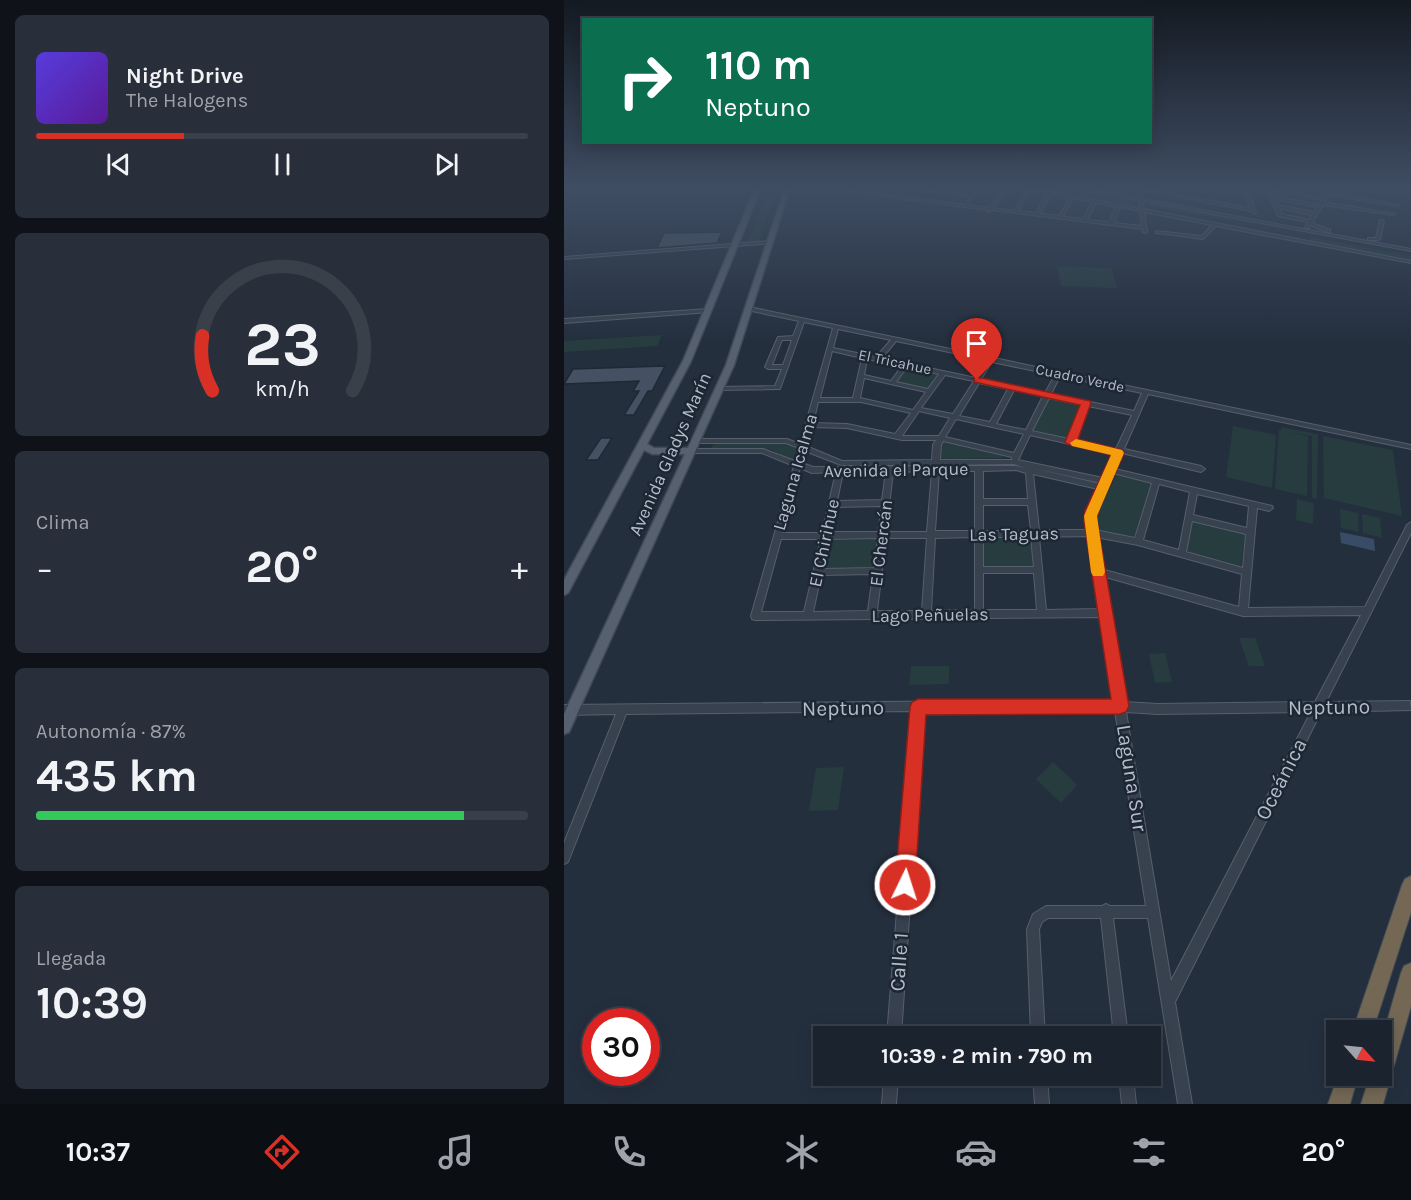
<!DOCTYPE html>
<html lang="es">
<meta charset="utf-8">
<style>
body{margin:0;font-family:Karla,sans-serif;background:#282f3a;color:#f1f3f6;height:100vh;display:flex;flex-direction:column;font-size:22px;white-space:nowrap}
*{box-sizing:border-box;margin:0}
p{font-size:20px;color:#a0a4aa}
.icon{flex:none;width:33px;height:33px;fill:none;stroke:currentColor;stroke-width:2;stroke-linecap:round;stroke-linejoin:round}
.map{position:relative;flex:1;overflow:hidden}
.sheet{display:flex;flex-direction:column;gap:15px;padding:15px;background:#0f1319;width:564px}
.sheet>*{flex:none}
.hud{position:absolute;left:18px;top:18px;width:570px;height:126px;border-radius:0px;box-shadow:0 3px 15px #0003,0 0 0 2px #39404a;background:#0b6e4f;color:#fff;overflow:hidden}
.needle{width:39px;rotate:117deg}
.fabs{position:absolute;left:762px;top:1020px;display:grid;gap:12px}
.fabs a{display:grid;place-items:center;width:66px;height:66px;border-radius:0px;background:#1b232e;box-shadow:0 3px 15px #0003,0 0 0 2px #39404a;font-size:30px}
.speed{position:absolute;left:18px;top:1008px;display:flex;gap:12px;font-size:30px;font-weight:700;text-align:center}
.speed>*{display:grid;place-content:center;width:78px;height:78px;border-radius:50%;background:#1b232e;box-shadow:0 3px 15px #0003,0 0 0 2px #39404a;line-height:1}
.speed .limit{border:9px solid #d22;background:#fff;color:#111}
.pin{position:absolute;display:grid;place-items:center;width:51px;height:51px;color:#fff;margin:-62px -26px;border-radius:50% 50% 50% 0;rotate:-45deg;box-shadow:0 0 6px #0007}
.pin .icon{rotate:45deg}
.me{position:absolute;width:66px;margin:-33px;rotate:4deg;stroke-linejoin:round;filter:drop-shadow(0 0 4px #0008)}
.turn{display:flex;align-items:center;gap:21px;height:126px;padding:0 24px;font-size:27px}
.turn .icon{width:78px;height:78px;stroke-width:2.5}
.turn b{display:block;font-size:42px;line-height:51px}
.big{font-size:45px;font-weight:700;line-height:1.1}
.sheet .card{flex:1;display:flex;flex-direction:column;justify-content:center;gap:9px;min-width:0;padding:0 21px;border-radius:9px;background:#282f3a}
.sheet .dial{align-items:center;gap:0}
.dial svg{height:156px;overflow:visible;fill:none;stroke:#39404a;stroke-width:7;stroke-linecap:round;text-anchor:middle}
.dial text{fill:#f1f3f6;stroke:none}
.song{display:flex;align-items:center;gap:18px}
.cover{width:72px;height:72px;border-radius:9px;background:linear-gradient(135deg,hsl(250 70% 55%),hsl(270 70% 35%))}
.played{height:6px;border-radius:3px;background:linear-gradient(90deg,#d93025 30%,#39404a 30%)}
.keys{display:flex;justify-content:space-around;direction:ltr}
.heat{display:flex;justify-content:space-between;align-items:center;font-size:33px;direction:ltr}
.charge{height:9px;border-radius:4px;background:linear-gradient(90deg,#34c759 87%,#39404a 0)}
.trip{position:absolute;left:249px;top:1026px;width:348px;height:60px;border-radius:0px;background:#1b232e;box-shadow:0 3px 15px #0003,0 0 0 2px #39404a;font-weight:700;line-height:60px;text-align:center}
.dock{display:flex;height:96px;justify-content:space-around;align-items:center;background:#0b0e12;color:#a0a4aa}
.dock .icon{width:42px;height:42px}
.dock .active{color:#d93025}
.dock b{font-size:27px;color:#f1f3f6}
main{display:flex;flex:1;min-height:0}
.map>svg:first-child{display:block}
</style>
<main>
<section class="sheet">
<div class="card">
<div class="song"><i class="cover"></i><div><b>Night Drive</b><p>The Halogens</p></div></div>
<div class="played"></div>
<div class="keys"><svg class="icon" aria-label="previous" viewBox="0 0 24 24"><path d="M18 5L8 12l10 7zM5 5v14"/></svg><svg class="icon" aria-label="pause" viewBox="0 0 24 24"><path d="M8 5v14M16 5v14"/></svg><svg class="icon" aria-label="next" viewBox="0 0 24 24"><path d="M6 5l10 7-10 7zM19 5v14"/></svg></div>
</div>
<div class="card dial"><svg viewBox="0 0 100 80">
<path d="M14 69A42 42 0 1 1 86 69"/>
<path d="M14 69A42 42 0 0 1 9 41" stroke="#d93025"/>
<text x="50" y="56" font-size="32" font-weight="700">23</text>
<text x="50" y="72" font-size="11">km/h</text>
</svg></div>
<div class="card"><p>Clima</p>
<div class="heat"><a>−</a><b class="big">20°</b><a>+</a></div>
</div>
<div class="card"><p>Autonomía · 87%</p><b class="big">435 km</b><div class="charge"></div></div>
<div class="card"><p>Llegada</p><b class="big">10:39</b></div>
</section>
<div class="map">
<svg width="847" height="1104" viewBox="0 0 847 1104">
<rect width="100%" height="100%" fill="#242f3e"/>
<g fill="#263c3f">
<path d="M204,188H214L195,242L184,243Z"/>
<path d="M470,188H505L571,200L572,207Z"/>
<path d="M586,202L690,222V224L586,207Z"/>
<path d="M747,237L847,256V261L745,241Z"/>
<path d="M493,266L547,268L553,288L497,286Z"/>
<path d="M98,335L93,346L0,352V341Z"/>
<path d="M343,367L375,374L364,389L331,382Z"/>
<path d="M485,397L518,404L503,438L469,430Z"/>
<path d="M669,426L712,435L708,488L662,477Z"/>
<path d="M717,427L754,434L753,499L748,498V436L721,431L744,436L743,496L711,489L715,430L717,431Z"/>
<path d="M759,436L829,450L838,516L760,498Z"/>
<path d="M379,442L439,456V458L381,459L377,458Z"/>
<path d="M152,443H223L233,448L230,459H225L206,449H149L147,447Z"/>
<path d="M553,473L588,482L570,537L532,530L531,519Z"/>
<path d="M733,499L750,503L749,524L732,520Z"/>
<path d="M776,509L794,513L795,532L777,528Z"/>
<path d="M798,514L816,518L818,538L799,533Z"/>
<path d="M627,520L681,534L677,566L621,551Z"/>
<path d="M470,537L472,567L418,568V538Z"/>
<path d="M312,539L310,568L258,570L265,540Z"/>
<path d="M675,638H691L701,666H685Z"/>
<path d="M601,653L608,682L591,683L585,654Z"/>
<path d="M347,666H385V684L345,685Z"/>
<path d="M489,762L513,785L497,803L472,779Z"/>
<path d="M280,767L274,810L245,811L252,768Z"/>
</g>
<path fill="#394c67" d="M776,532L810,539L811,551L777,543Z"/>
<g fill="#455162" stroke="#1f2835" stroke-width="1.5">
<path d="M158,232L153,243L93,248L100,233Z"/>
<path d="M101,366L88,391H84L70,415H60L75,391H69L75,381L0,384L9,369Z"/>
<path d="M37,438H48L34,460H22Z"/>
</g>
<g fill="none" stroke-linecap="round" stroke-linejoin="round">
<defs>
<g id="minor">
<path d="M254,188H263L330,196L339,188H343L334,196L425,208L440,188H444L429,208L450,211L464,190L460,188L486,191L576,209L575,201L512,188H519L574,198L573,188H577L579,199L847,249V251L579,201L580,209L847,261V263L652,226L639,239L594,233H592V231L638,236L648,225L580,212L583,232L581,233L579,232L578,229L428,210L425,212L423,211L424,210ZM467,190L483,193L472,213L454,211ZM487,194L506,198L495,216L476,214ZM509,198L528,202L519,219L499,217ZM532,203L552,207L545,222L523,220ZM556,207L576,211L578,226L550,223Z"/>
<path d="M413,188H417L405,202L403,201L406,197L361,191L363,190L408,195Z"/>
<path d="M652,188H660L680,190L679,188H683L692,213L690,214L687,211L580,190L582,189L686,208L681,193Z"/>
<path d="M702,188H709L759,198L765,188H769L766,192L835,205L833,206L765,195L760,202L831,214L829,215L759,205L748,223L766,230V232H764L746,225L745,228H741L744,222L714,216ZM707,190L758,200L755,205L710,196ZM711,199L753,207L750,212L714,205ZM715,208L748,215L745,220L718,214Z"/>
<path d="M816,220L820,221L816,239L814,240H804V238H812Z"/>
<path d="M207,241H209V243L0,259V257Z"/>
<path d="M185,307L847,445V449L584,394L560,449L637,466L641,469L637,472L558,453L551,469L708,506L709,508L705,511L693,508L684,608L801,607L843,525L847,522V533L762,702L846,701L847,710L757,712L611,1002L628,1104H614L584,918H549L564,1036H550L537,918H484L478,922L475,929L481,1036H467L463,929L469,914L482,906H538L542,904L546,906H582L551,711L528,710L359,711L337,1036H323L349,711L62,714L4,862L0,864V843L52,714L0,715V705L528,700L550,702L536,617L191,620L188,619L187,616L230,466L198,453H127L123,451L127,449H199L231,461L235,448L222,443H131L128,441L131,439H223L236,444L269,328L240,322L216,389L154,390L153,389L156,387L211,386L218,369H204L201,367L214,337L229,336L235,321L183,310L182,309ZM274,329L327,340L312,357L269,348ZM218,340H228L219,365H208ZM332,341L423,360L412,378L318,358ZM268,351L298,358L289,398H256ZM303,359L338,366L327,381L300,375ZM428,362L491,375L481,393L417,379ZM343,367L375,374L364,389L332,382ZM381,375L410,381L389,414L357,408ZM496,376L578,393L570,411L487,394ZM300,378L362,392L349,410L296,398ZM415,383L444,389L426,422L395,416ZM450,390L479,396L462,430L432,424ZM485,398L518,405L505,439L468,431ZM254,402H297L347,413L331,434L283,424L249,423ZM524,406L568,415L552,449L511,440ZM355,411L386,418L375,436H338ZM392,419L460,434L450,453L381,437ZM247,427L283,428L338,440H372L369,445L368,460L278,461L242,446ZM466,435L550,454L539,478L454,460ZM379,441L448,457V460H376L377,445ZM241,451L277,465H368V466L249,467L238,463ZM450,464L461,468L452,466H375V465ZM236,468L248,473L272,472L258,533H218ZM469,468L537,483L536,484ZM452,470L462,473L464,499H419V471ZM368,471L363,532H322L329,472ZM375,471H411V531H371ZM279,472H322L318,500L273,501ZM549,473L588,483L571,538L531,530C528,511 541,491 549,473ZM469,474L534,489C528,502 522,515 523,530H475ZM595,484L626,492L615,550L579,540ZM633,494L685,506L683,528L629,515ZM419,505H464L467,531H419ZM318,506L314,532H266L272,507ZM628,521L682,534L679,568L622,552ZM524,536L535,609L482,610L475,537ZM411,537V610L367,611L371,538ZM419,537H467L470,567H419ZM532,537L574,545L678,574L675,607L537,569ZM314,538L310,568L259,569L265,539ZM322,538H363L358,611H313ZM217,539H257L240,612H197ZM419,573H470L473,610H419ZM309,574L304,611L249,612L257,575ZM538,576L679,616L797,615L751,702L594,704L560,702ZM562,712L594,714L747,712L607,981Z"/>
<path d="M144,309L146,310V312L0,323V319Z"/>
<path d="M320,1076H334L332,1104H318Z"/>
<path d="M469,1076H483L485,1104H471Z"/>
<path d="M555,1076H569L572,1104H558Z"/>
</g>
<path id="major" d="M191,188H197L127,361L83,444L90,448H124L162,365L221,188H226L170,365L5,732L0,734V714L121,454H88L80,450L4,593L0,595V580L119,361Z"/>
<g id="highway">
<path d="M847,876V912L809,1030H789L838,885L841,879Z"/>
<path d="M847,963V1006L819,1104H797L806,1076H818V1039L837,973L840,966Z"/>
<path d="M774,1076H794L786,1104H764Z"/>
</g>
</defs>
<use href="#minor" stroke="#565f6c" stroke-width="2"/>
<use href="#major" stroke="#414a57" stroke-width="3"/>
<use href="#highway" stroke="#434c59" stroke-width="2"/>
<use href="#minor" fill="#38414e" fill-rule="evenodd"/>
<use href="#major" fill="#56606e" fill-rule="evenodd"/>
<use href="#highway" fill="#746855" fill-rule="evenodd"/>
</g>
<linearGradient id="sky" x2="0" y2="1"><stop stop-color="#141a22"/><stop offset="0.55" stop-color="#3f4d63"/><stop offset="1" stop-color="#3f4d63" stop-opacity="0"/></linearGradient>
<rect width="847" height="342" fill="url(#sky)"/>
<path fill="#d93025" stroke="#8d1f18" stroke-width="1.5" d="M413,377L526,401L527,403L514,439L558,450L560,453L534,511L533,521L565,706L562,712L556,714L362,715L351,885L348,892L341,895L334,892L331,885L346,707L348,702L354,699H547L520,521L521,511L547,455L503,444L501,442L516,405L410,382V378Z"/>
<path fill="#f59e0b" d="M512,439L558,450L560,453L533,516L541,572L539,576H529L527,572L520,516L547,455L508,446L506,443Z"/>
<g text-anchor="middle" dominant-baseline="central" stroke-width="5" stroke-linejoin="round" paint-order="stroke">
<g font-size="15" fill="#b4bcc9" stroke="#1d2633">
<text transform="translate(331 362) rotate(12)">El Tricahue</text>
<text transform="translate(516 378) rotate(12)">Cuadro Verde</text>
</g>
<g font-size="18" fill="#b4bcc9" stroke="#1d2633">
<text transform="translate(106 454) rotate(-66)">Avenida Gladys Marín</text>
<text transform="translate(332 470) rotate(-1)">Avenida el Parque</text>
<text transform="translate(231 472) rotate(-74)">Laguna Icalma</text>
<text transform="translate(450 534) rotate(-1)">Las Taguas</text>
<text transform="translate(260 543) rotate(-78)">El Chirihue</text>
<text transform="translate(317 543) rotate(-83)">El Chercán</text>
<text transform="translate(366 615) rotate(-1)">Lago Peñuelas</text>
</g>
<g font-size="21" fill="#b4bcc9" stroke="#1d2633">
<text transform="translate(765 707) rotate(-1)">Neptuno</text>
<text transform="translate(279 708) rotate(-1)">Neptuno</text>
<text transform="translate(568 778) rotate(81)">Laguna Sur</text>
<text transform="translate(717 779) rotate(-63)">Oceánica</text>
<text transform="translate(335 962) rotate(-86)">Calle 1</text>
</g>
</g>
</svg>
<div class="fabs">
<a><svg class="needle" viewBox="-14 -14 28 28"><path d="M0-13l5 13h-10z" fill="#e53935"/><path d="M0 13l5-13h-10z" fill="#a0a4aa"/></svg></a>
</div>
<div class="speed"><div class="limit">30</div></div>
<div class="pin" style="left:413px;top:380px;background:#d93025"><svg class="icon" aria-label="arrive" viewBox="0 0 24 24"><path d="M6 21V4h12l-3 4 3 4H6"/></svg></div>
<svg class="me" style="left:341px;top:885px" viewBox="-20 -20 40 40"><circle r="17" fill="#d93025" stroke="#fff" stroke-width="3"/><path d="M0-11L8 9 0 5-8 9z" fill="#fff"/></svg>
<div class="trip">10:39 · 2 min · 790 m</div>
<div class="hud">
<div class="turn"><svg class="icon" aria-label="right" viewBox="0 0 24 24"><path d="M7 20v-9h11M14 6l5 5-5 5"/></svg><div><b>110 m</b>Neptuno</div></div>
</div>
</div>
</main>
<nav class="dock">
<b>10:37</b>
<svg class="icon active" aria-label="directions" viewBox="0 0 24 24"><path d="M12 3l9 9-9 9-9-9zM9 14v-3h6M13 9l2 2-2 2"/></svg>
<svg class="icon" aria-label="music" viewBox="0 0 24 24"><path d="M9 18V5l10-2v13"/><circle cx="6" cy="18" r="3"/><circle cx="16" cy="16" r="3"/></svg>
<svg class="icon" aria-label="phone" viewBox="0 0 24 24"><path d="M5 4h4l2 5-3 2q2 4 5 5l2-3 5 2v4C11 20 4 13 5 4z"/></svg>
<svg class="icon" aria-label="climate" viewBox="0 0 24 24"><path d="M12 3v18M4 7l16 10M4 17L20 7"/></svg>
<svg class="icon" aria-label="car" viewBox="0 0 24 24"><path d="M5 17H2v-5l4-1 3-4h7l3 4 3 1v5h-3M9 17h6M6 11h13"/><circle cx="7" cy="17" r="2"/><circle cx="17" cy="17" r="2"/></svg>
<svg class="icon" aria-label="filters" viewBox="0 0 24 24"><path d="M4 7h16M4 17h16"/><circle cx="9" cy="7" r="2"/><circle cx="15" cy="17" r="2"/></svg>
<b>20°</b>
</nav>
